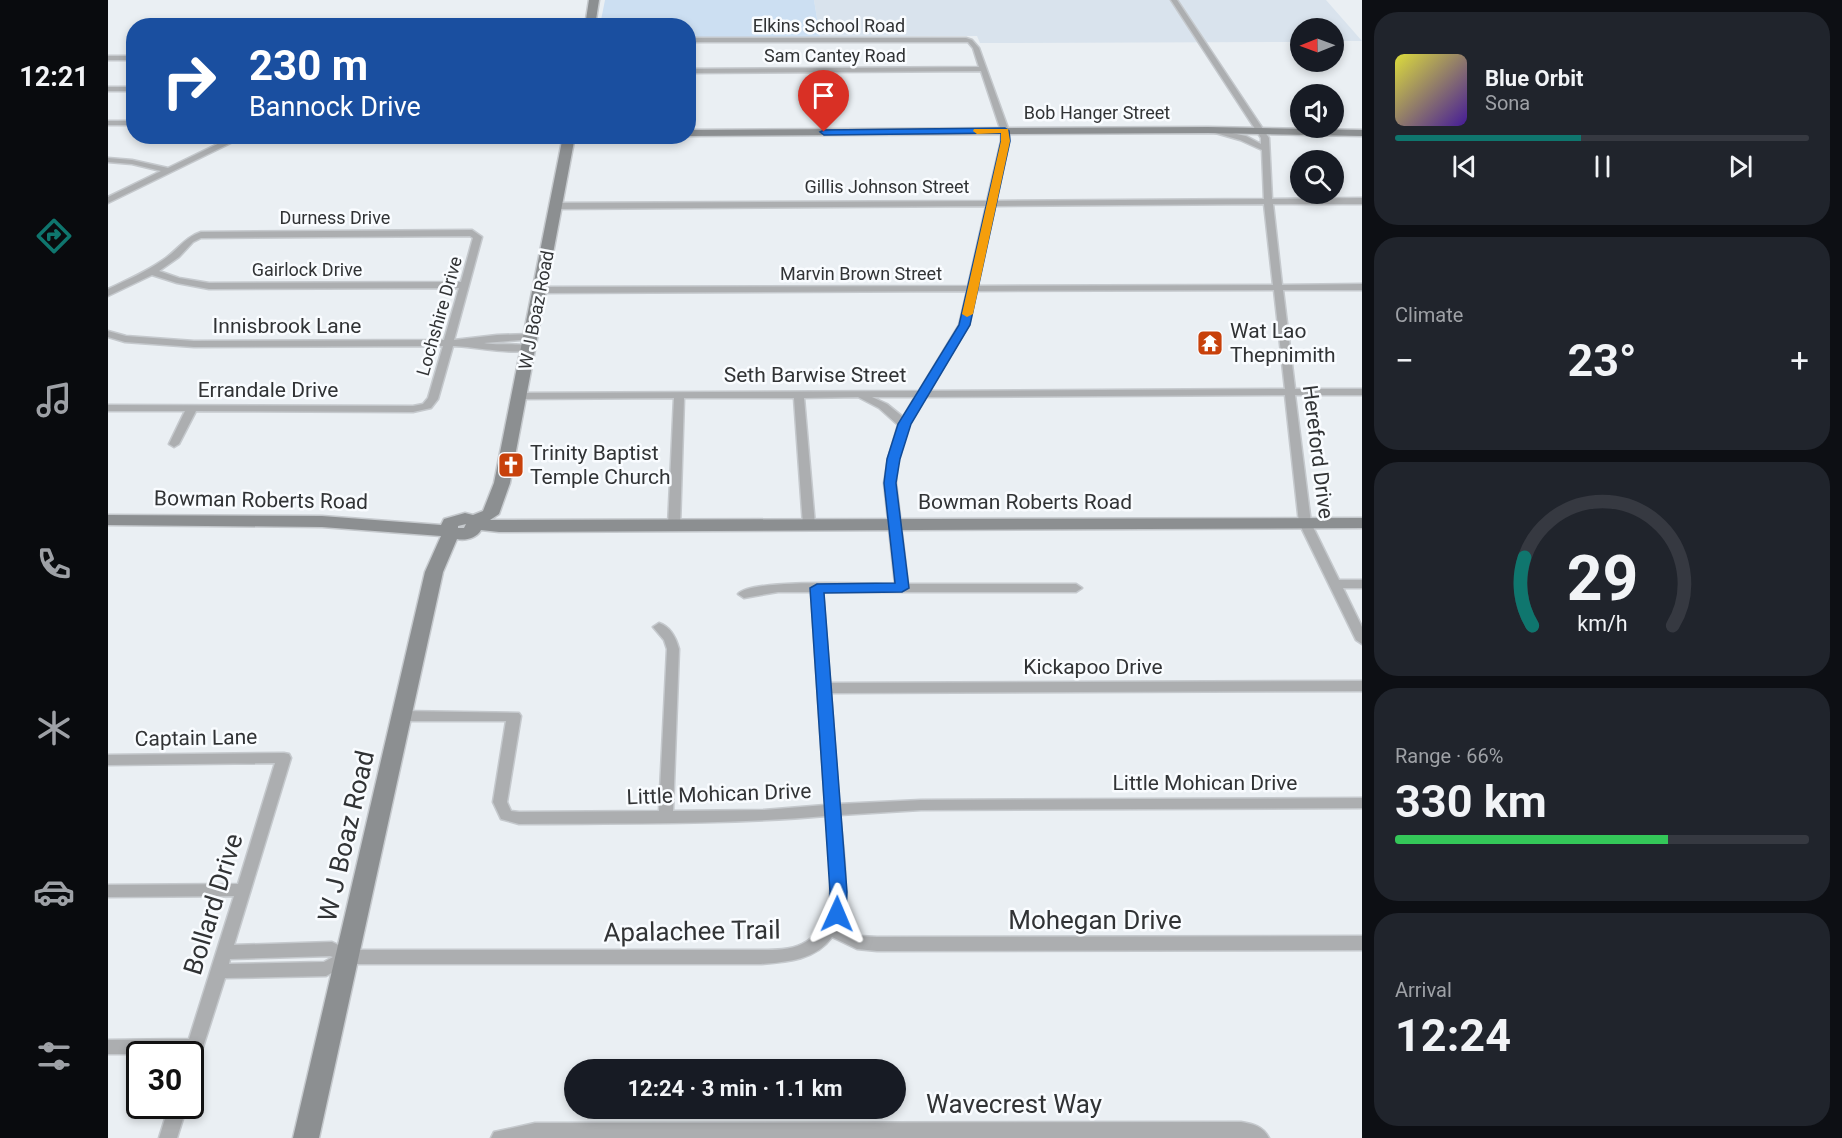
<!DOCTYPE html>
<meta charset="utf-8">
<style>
body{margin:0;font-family:Roboto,sans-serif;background:#20242c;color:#f1f3f6;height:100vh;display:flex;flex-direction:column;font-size:22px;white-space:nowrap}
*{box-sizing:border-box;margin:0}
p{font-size:20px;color:#9ea1a6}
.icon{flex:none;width:33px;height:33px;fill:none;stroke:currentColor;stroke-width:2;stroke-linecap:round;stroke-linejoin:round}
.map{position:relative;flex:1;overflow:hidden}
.details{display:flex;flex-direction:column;gap:12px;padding:12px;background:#0d0f14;width:480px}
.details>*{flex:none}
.hud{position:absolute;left:18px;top:18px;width:570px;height:126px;border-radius:24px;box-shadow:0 3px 9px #0003;background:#1a4fa0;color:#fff;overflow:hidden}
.needle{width:39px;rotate:269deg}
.fabs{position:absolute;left:1182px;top:18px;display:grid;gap:12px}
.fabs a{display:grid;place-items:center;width:54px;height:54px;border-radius:50%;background:#171b24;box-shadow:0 3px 9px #0003;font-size:30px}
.speed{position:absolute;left:18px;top:1041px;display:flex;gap:12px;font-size:30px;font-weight:700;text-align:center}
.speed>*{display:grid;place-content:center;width:78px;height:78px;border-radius:50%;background:#171b24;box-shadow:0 3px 9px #0003;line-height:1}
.speed .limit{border:3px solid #111;border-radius:9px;background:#fff;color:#111}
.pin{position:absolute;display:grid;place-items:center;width:51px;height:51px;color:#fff;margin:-62px -26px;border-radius:50% 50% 50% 0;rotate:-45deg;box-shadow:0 0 6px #0007}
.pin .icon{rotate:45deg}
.me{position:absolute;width:66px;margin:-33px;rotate:1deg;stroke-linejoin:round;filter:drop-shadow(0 0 4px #0008)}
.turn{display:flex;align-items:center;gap:21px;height:126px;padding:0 24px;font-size:27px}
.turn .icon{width:78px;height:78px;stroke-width:2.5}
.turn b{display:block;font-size:42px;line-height:51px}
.big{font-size:45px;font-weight:700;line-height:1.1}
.details .tile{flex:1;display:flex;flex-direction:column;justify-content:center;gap:9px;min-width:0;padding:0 21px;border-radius:24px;background:#20242c}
.details .dial{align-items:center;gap:0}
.dial svg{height:156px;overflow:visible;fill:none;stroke:#363941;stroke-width:7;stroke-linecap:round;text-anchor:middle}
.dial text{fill:#f1f3f6;stroke:none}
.song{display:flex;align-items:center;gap:18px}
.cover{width:72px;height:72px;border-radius:9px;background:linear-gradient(135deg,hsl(60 70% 55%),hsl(260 70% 35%))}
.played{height:6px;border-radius:3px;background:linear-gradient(90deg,#0f766e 45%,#363941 45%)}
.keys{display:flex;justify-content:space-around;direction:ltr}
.heat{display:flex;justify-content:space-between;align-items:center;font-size:33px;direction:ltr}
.charge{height:9px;border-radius:4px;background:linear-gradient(90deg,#34c759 66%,#363941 0)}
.trip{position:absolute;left:456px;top:1059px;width:342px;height:60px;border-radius:30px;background:#171b24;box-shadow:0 3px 9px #0003;font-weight:700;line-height:60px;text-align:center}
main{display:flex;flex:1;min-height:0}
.tabs{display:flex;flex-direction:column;width:108px;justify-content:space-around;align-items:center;background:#090b0e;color:#9ea1a6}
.tabs .icon{width:42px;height:42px}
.tabs .current{color:#0f766e}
.tabs b{font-size:27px;color:#f1f3f6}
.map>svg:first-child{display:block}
</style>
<main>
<nav class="tabs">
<b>12:21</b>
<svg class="icon current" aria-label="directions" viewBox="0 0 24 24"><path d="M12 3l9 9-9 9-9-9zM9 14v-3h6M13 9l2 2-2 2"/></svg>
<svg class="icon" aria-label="music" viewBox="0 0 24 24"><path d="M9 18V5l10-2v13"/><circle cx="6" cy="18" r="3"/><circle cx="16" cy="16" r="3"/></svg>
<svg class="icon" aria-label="phone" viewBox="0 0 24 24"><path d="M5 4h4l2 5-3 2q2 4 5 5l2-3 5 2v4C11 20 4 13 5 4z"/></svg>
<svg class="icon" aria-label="climate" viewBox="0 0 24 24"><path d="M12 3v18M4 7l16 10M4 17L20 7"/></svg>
<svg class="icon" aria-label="car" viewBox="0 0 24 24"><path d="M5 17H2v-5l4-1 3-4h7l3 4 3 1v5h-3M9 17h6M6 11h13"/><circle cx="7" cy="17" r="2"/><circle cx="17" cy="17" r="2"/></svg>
<svg class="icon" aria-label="filters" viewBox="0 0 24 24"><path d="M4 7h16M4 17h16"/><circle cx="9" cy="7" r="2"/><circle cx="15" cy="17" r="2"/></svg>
</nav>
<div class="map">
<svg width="1254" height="1138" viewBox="0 0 1254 1138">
<rect width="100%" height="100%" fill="#eaeff3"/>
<path fill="#d9e3ed" d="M706,0H1218L1254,41H1226V28H1192V42L872,43L869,36L712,37Z"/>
<path fill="#ccdff2" d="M497,0H706L712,37H581L580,26L492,25Z"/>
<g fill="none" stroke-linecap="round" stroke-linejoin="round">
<defs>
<g id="street">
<path d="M1063,0H1069L1161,138L1164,199L1254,198V204H1165L1174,285L1254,284V290H1175L1187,389H1254V395H1187L1203,523L1231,580H1254V588H1235L1254,627V644L1248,640L1191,523L1177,395L817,397L801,424L790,459L788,483L800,584H968L974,588L968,592H715L722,683L1254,681V691L723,693L731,804L813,800L1254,798V808L813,810L732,815C735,851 743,891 731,926L751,936L769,937L1254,936V950L769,951L749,949L724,937C708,960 679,962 653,964H240L218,976L117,978L88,1069L82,1071V1054H0V1040L81,1039L126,896L0,897V885L130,884L167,763L0,765V755L176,753L181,754L183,758L126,945L224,942L241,950H653C666,950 682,950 694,944C736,925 720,853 718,816C615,825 514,823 411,824L393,819L385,802L398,721H294L289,719L287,716L289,713L294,711L411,713L413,716L399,802L403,811L411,812L551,811L559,649L556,640L545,627L551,623C563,627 568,638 571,649L565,811L656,810L717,805L703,592H670L636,598L630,594C645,578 761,584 787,584L776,483L780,459L790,425L771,408L750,397L696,398L707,525L701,529L695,525L686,398H576L572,526L566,530L560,526L566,398L412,399L407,396L412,393L811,391L851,325L859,291L432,293L427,290L432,287L860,286L878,206L448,209L444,206L448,203L879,201L893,141V131L873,71L580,73V69L871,67L865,48L860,42H580V38H858L864,40L871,48L901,131V141L888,201L1156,199L1154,150L1132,140L1097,130L1101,128L1138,136L1153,144V138ZM1156,204L1165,285L869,286L887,206ZM1166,290L1177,389L821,391L861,325L868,291ZM764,397H807L795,417L779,404ZM222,956L225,957L216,962L121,964L122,959Z"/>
<rect x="0" y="56" width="26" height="4"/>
<rect x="0" y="87" width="26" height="4"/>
<rect x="0" y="121" width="26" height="4"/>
<path d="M126,136H137L0,203V197L53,171L24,164L0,162V158L24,160L60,168Z"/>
<path d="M364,230L374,237L346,340L389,335L423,334L428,337L426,339L376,343C390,346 416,342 426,348C413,357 363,346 345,346L330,399L323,408L305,412L88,411L71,444L66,447L61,444L77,411H0V405L305,406L315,404L320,398L335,346L86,347L17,342L0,337V331L18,336L86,341L336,340L351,288L101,289L69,283L44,275L0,296V289C19,280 38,272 55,260C69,251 77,237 93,232ZM362,236L365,238L353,282L101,283L71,278L51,271L71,257L85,242L93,238Z"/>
<path d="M61,1106H79L69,1138H51Z"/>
<path d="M1133,1122C1145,1124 1155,1126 1161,1138H383L386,1132L427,1123Z"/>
</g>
<g id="secondary">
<path d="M481,0H491L487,26H477Z"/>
<path d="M1100,127L1254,130V136L1100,133L580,136V130Z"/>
<path d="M455,136H467L402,483L391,514L382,520L1254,518V528L391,532L373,530C369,538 357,541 349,539L335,572L211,1138H185L317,572L333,536L214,527L0,525V515L214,516L333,525L336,519L357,513L365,515L375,511L386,483ZM358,524L356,528H350V526Z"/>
</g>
</defs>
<use href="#street" stroke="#c5c9cd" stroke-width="3"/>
<use href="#secondary" stroke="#c5c9cd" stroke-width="3"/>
<use href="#street" fill="#acaeb0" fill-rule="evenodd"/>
<use href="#secondary" fill="#8c8f91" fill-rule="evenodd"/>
</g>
<path fill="#1a73e8" stroke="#114b97" stroke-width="1.5" d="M897,128L901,131L902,141L862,325L803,424L792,459L788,483L801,588L794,592L716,593L739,892L738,914L735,919L729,921L723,919L721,914L722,892L702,588L709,584L787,583L776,483L779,459L790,424L851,325L893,141V133L716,135L712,132L716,130Z"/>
<path fill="#f59e0b" d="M866,129H900L902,141L865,314L859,317L854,314L893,141V133L869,134L865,131Z"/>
<defs>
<symbol id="temple-square" viewBox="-11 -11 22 22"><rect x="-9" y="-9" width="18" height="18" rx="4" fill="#c8410b" stroke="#f9fcff"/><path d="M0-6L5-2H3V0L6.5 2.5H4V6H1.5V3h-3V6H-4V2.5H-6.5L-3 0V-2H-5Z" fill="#fff"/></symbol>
<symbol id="church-square" viewBox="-11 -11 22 22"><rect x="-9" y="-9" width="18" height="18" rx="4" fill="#c8410b" stroke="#f9fcff"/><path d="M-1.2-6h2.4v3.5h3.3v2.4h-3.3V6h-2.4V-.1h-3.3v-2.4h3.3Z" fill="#fff"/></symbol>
</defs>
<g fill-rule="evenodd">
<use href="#temple-square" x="1087" y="328" width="30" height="30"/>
<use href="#church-square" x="388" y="450" width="30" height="30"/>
</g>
<g text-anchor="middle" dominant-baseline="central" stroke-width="5" stroke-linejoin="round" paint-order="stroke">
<g font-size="18" fill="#313335" stroke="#f9fcff">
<text x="721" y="25">Elkins School Road</text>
<text x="727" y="55">Sam Cantey Road</text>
<text x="989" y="112">Bob Hanger Street</text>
<text x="779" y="186">Gillis Johnson Street</text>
<text x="227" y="217">Durness Drive</text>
<text x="199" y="269">Gairlock Drive</text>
<text x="753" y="273">Marvin Brown Street</text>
<text transform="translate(428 310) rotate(-79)">W J Boaz Road</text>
<text transform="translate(331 316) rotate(-74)">Lochshire Drive</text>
</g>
<g font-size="21" fill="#313335" stroke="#f9fcff">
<text x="179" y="326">Innisbrook Lane</text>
<text x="707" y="375">Seth Barwise Street</text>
<text x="160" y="390">Errandale Drive</text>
<text transform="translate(1210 452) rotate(83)">Hereford Drive</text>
<text transform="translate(153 500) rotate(1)">Bowman Roberts Road</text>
<text x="917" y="502">Bowman Roberts Road</text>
<text x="985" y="667">Kickapoo Drive</text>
<text transform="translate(88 738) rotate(-1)">Captain Lane</text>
<text x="1097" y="783">Little Mohican Drive</text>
<text transform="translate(611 794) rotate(-2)">Little Mohican Drive</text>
</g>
<g font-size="21" fill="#313335" stroke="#f9fcff" text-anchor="start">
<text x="1122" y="331">Wat Lao<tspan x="1122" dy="24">Thepnimith</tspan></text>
<text x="422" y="453">Trinity Baptist<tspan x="422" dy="24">Temple Church</tspan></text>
</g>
<g font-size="26" fill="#313335" stroke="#f9fcff">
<text transform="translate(238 836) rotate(-77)">W J Boaz Road</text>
<text transform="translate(105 904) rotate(-73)">Bollard Drive</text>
<text x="987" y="920">Mohegan Drive</text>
<text transform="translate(584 931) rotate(-1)">Apalachee Trail</text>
<text x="906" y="1104">Wavecrest Way</text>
</g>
</g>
</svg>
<div class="fabs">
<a><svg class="needle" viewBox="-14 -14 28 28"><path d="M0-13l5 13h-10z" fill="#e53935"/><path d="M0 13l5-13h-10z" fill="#9ea1a6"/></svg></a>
<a><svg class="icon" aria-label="sound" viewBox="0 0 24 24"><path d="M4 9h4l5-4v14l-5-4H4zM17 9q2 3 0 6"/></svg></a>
<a><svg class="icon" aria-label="search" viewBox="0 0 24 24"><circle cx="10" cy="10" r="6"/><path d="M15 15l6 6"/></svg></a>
</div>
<div class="speed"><div class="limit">30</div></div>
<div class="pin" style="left:716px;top:132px;background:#d93025"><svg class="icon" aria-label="arrive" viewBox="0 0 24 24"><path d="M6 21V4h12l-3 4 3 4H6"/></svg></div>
<svg class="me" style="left:729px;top:914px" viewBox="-20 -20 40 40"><path d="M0-17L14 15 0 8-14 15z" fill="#1a73e8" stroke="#fff" stroke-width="4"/></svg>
<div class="trip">12:24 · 3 min · 1.1 km</div>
<div class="hud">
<div class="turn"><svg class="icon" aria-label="right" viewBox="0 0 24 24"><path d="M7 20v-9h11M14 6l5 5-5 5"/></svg><div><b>230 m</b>Bannock Drive</div></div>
</div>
</div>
<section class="details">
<div class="tile">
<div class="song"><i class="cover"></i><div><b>Blue Orbit</b><p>Sona</p></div></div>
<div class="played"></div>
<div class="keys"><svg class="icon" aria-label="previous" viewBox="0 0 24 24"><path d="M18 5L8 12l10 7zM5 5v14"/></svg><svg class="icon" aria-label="pause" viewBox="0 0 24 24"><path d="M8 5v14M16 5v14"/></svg><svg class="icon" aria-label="next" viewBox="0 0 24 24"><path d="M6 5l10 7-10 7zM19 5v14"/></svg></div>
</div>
<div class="tile"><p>Climate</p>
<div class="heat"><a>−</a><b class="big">23°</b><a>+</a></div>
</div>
<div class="tile dial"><svg viewBox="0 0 100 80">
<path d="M14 69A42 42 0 1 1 86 69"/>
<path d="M14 69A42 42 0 0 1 10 34" stroke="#0f766e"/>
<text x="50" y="56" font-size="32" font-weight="700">29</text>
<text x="50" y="72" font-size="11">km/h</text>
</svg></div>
<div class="tile"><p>Range · 66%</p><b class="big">330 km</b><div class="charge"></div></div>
<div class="tile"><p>Arrival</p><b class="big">12:24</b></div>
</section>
</main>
